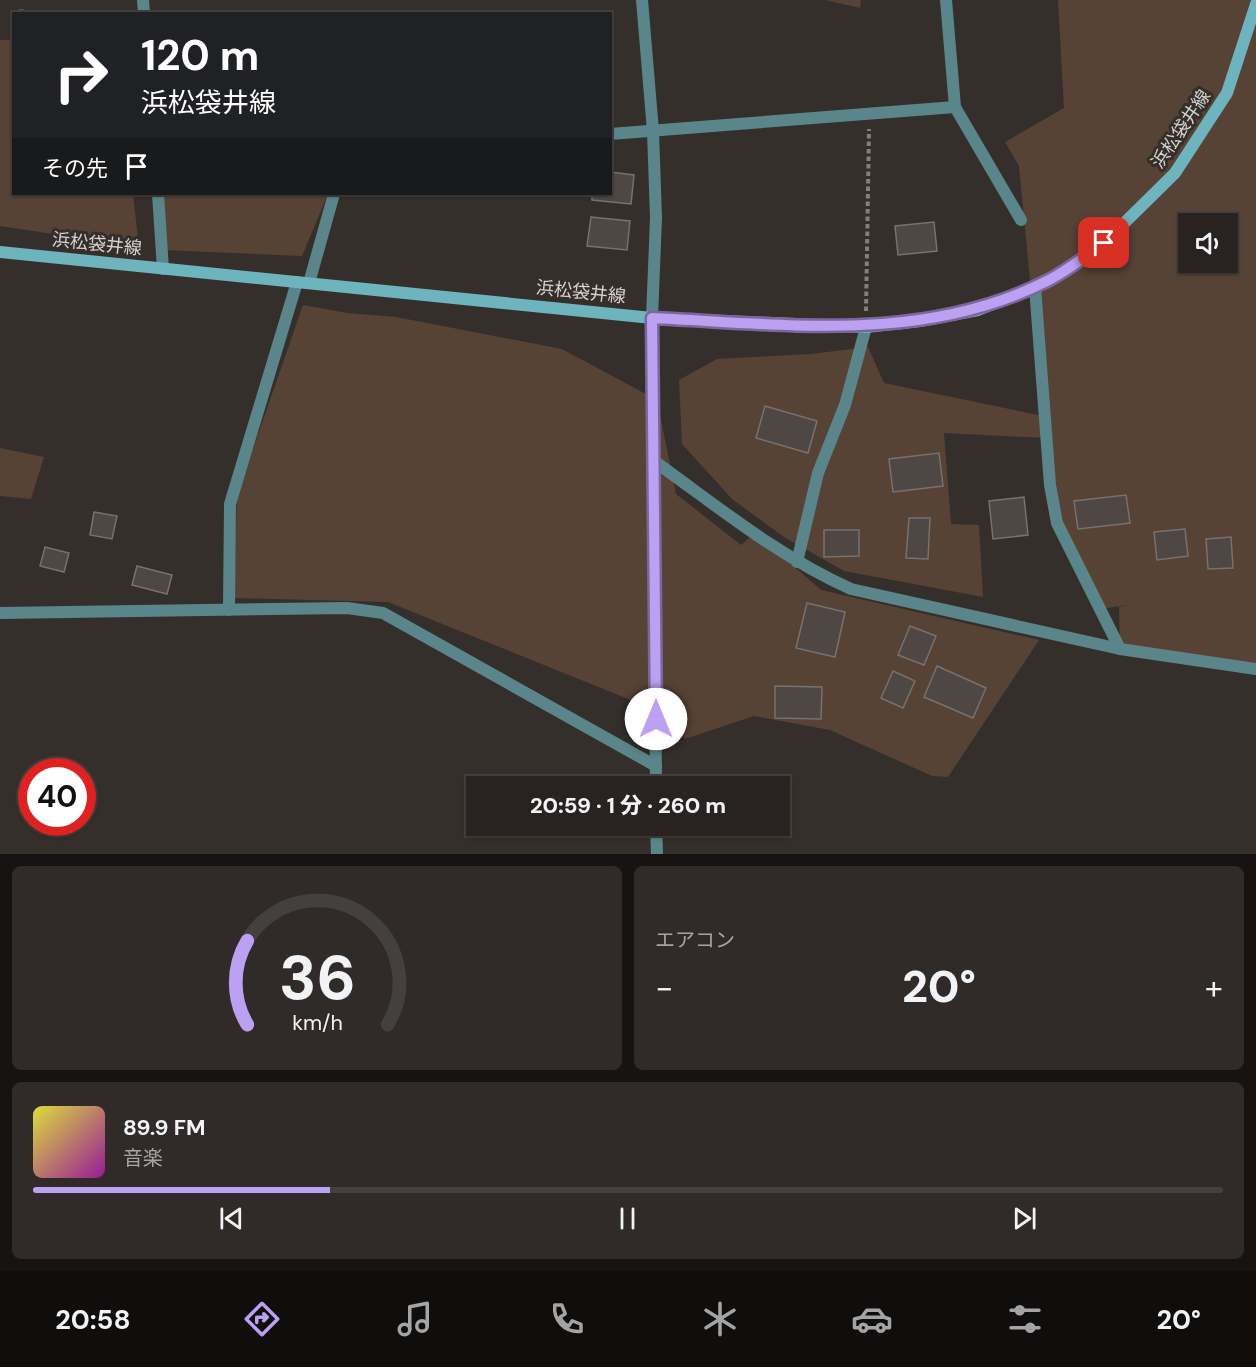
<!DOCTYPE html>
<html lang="ja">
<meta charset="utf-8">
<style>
body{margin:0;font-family:"DM Sans","Noto Sans JP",sans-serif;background:#302b29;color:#f1f3f6;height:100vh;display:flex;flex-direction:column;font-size:22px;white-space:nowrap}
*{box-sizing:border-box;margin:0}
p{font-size:20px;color:#a5a4a5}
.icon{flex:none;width:33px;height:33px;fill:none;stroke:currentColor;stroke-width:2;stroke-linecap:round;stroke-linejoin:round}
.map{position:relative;height:854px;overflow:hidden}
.panel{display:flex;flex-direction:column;gap:12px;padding:12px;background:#161312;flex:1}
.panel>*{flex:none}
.hud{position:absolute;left:12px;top:12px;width:600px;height:183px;border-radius:0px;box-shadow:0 2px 4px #0004,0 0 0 2px #44403e;background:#202124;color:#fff;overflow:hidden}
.tools{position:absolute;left:1178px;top:213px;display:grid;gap:12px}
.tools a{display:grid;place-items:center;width:60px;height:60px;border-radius:0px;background:#282320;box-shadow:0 2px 4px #0004,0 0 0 2px #44403e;font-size:30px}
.speed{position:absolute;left:18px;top:758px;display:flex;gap:12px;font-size:30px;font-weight:700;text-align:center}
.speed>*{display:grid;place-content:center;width:78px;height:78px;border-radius:50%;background:#282320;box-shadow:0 2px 4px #0004,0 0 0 2px #44403e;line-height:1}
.speed .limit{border:9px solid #d22;background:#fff;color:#111}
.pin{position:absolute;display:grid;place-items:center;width:51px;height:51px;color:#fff;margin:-26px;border-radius:12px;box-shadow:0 3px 9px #0006}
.me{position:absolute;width:66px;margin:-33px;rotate:0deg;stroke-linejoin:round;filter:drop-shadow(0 0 4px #0008)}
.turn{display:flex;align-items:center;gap:21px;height:126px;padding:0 30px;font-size:27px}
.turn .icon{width:78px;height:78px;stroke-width:2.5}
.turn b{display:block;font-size:42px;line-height:51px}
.then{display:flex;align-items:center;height:57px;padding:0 30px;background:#0003;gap:12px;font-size:22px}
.big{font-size:45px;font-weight:800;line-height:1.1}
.panel .card{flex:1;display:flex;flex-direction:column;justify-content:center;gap:9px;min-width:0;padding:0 21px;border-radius:9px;background:#302b29}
.panel .dial{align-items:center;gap:0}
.dial svg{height:156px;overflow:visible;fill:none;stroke:#44403e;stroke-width:7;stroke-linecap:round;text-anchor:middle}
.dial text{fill:#f1f3f6;stroke:none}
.song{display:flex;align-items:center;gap:18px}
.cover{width:72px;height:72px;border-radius:9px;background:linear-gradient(135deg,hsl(60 70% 55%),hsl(300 70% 35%))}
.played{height:6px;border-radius:3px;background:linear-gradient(90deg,#bca0f2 25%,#44403e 25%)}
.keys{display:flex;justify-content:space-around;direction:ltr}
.heat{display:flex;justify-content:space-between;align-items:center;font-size:33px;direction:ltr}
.panel .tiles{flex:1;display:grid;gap:12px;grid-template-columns:1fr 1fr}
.card:last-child{grid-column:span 2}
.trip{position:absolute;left:466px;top:776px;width:324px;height:60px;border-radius:0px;background:#282320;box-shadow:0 2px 4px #0004,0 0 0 2px #44403e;font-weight:800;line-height:60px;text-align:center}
.tab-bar{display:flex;height:96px;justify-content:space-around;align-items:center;background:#100e0d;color:#a5a4a5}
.tab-bar .icon{width:42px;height:42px}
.tab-bar .current{color:#bca0f2}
.tab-bar b{font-size:27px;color:#f1f3f6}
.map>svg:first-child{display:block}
</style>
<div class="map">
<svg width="1256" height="854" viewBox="0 0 1256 854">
<rect width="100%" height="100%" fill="#352f2b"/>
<g fill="#574236" fill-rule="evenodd">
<path d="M825,0H861L860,8Z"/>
<path d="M1058,0H1256V669L1120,649L1119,607L1128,605L1100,609L1057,523L1045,438L944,433L951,524L979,525L983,597L844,571L784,537L732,499L682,444L679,380L717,359L811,354L868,347L884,383L1043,416L1019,166L1005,142L1064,108ZM1188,224H1227V262H1188Z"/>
<path d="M0,40H13L14,194H133L139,247L0,226Z"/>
<path d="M158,194H328L302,256L162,250Z"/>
<path d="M303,305L347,313L396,317L562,349L657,400L676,494L741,545L755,533L821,590L1039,640L948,777L932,776L830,730L754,716L685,739L668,715L388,602L234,598L237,495Z"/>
<path d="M0,448L44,457L31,499L0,496Z"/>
</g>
<g fill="#4e4744" stroke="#78716d" stroke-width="1.5">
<path d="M20,10L50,14H20Z"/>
<path d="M610,172L634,175L631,204L592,200V194H610Z"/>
<path d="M591,217L630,221L627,250L587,246Z"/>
<path d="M934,222L937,251L898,255L895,226Z"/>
<path d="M765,406L817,421L808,453L756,438Z"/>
<path d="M939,453L943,486L893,492L889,459Z"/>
<path d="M1126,495L1130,523L1078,529L1074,501Z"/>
<path d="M1024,497L1028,535L993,539L989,501Z"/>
<path d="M94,512L117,516L112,539L90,535Z"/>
<path d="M909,518H930L928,559L906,558Z"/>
<path d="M1185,529L1188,556L1157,560L1154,532Z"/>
<path d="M824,530H859V556L824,557Z"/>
<path d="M1231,537L1233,568L1208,569L1206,539Z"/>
<path d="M45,547L69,553L64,572L40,566Z"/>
<path d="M137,566L172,575L167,594L132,585Z"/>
<path d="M807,603L845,612L835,657L796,648Z"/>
<path d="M910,626L936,636L924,665L898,655Z"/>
<path d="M937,666L986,688L973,718L924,697Z"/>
<path d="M893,671L915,681L903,708L881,698Z"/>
<path d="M775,686L822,687L821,719L775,718Z"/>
</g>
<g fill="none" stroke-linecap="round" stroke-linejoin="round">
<path stroke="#847f7c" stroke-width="4" stroke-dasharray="4.5 3" stroke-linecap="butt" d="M866,311L869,129"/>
<g stroke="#5a858b" stroke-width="12">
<path d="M143,0L144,14"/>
<path d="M946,0L955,107L1021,220"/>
<path d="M610,134L955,107"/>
<path d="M158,194L163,269"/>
<path d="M309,283L334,194"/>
<path d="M1035,287L1050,485L1057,523L1120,649"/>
<path d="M797,562L818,473L845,405L866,327"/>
<path d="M229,610L230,504L297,282"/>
<path d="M0,613L347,608L383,613L656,766"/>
</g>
<g stroke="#5a858b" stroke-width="12">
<path d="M642,0L653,131L656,218L652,318L656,786"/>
<path d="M654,461C717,506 779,557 851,589L1120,649L1256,669"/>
<path d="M656,825L657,854"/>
</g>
<path stroke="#6eb4bf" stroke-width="12" d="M0,252L652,318L866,327L920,321L978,310L1035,287L1050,280L1104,243L1175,173L1227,93L1256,4"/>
</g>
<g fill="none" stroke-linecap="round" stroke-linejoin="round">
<defs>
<path id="route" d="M656,719L652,318C786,324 922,344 1047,281C1067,271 1086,256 1104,243"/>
</defs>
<use href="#route" stroke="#7a689d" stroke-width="15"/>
<use href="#route" stroke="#bca0f2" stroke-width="10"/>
</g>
<g text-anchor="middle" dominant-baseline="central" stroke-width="6" stroke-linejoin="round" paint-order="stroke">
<g font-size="18" fill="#d7d3d1" stroke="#352f2b">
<text transform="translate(1181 129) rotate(-56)">浜松袋井線</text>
<text transform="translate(97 244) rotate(6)">浜松袋井線</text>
<text transform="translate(581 292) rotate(6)">浜松袋井線</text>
</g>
</g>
</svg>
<div class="tools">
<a><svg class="icon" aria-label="sound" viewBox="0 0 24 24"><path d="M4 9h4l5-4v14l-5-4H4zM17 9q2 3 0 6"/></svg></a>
</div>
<div class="speed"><div class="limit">40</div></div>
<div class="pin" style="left:1104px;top:243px;background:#d93025"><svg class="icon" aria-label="arrive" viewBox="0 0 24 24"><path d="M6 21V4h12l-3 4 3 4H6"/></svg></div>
<svg class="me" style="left:656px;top:719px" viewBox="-20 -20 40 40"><circle r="19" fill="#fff"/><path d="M0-13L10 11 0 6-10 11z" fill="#bca0f2"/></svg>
<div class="trip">20:59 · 1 分 · 260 m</div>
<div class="hud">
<div class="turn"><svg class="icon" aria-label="right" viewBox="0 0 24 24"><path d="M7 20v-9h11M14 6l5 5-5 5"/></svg><div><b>120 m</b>浜松袋井線</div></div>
<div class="then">その先<svg class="icon" aria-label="arrive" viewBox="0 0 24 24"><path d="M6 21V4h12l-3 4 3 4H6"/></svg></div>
</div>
</div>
<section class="panel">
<div class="tiles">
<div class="card dial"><svg viewBox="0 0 100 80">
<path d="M14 69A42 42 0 1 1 86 69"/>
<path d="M14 69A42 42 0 0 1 14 26" stroke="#bca0f2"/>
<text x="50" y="56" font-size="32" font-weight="700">36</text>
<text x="50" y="72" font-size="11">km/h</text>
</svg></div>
<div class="card"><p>エアコン</p>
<div class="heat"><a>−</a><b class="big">20°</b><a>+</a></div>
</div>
<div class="card">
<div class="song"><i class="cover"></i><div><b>89.9 FM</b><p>音楽</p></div></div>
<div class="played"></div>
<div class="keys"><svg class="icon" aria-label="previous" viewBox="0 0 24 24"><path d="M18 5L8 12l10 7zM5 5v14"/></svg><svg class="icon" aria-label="pause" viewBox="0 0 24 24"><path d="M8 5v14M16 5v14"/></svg><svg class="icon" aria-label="next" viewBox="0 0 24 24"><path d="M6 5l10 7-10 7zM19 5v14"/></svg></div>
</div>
</div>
</section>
<nav class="tab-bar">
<b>20:58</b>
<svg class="icon current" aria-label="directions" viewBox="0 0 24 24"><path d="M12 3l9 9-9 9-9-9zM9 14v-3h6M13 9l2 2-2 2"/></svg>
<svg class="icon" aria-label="music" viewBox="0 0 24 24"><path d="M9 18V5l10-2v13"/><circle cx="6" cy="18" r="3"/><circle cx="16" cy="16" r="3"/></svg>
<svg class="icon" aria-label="phone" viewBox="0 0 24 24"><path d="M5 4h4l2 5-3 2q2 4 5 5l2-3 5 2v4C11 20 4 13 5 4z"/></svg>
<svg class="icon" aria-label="climate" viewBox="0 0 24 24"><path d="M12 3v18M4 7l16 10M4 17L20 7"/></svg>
<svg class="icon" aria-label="car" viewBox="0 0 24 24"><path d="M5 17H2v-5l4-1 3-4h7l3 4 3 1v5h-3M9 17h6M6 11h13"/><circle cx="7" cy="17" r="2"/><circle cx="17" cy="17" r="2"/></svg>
<svg class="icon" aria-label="filters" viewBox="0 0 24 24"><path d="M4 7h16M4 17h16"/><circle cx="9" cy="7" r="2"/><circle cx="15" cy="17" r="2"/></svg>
<b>20°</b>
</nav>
